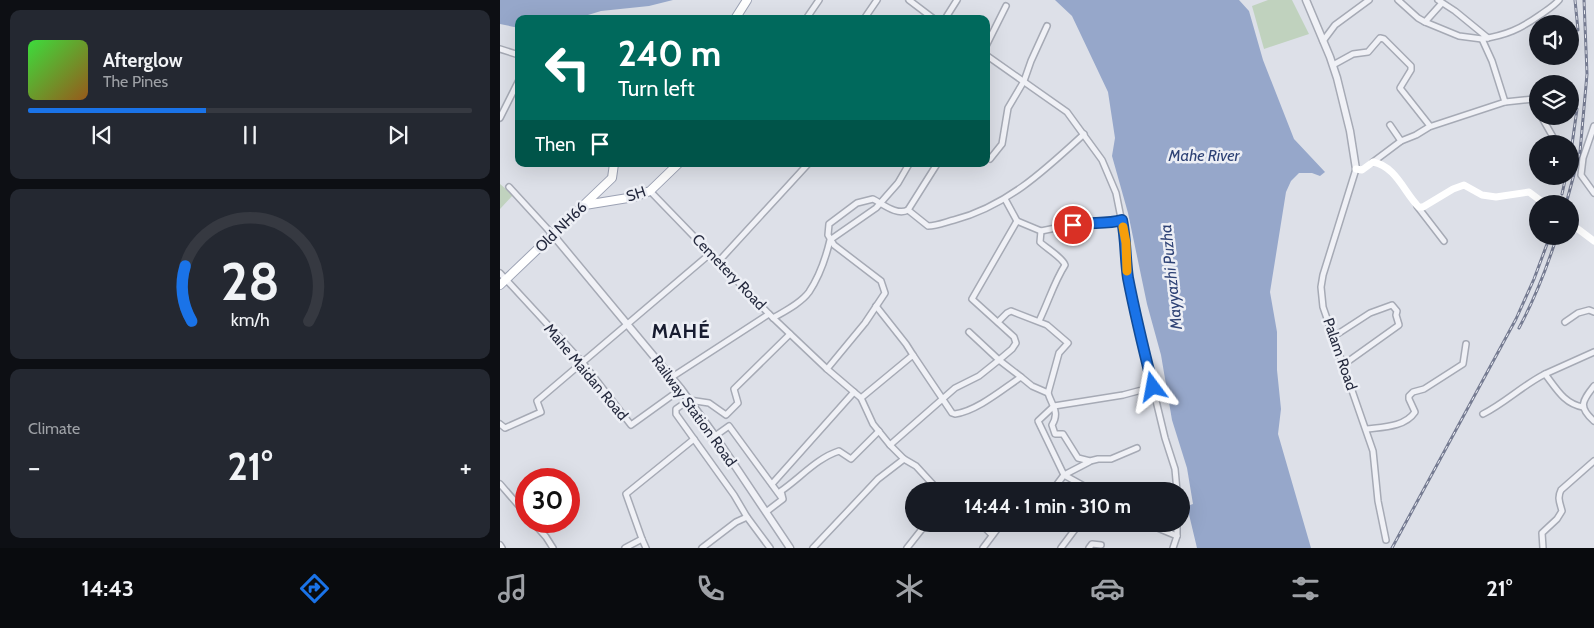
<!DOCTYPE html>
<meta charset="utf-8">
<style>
body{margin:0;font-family:Cabin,sans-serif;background:#242831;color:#f1f3f6;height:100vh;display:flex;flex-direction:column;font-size:19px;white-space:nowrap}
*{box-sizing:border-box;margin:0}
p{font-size:16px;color:#9ea1a6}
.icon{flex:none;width:28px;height:28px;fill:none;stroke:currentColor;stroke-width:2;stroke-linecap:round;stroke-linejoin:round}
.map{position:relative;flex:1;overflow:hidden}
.details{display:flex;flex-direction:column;gap:10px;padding:10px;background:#0d0f14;width:500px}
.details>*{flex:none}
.hud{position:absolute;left:15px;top:15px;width:475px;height:152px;border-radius:10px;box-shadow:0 5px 20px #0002;background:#00695c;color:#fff;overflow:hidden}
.controls{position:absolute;left:1029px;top:15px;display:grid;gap:10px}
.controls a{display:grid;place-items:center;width:50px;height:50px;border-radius:50%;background:#171b24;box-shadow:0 5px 20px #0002;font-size:25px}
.speed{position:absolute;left:15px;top:468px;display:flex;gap:10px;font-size:25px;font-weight:700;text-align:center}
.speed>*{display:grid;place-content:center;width:65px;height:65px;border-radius:50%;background:#171b24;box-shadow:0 5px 20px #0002;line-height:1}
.speed .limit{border:8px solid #d22;background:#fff;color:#111}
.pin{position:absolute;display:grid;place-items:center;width:42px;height:42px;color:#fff;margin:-21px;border:2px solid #fff;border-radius:50%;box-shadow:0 1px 5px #0007}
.me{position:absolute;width:55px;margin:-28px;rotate:347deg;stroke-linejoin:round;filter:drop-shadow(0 0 4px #0008)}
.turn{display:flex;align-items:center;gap:18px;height:105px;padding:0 20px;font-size:22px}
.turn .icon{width:65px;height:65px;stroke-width:2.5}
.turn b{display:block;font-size:35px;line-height:42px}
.then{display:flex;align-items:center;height:48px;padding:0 20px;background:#0003;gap:10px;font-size:19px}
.big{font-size:38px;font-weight:800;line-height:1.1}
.details .tile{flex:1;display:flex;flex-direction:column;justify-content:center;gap:8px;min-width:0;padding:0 18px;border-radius:10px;background:#242831}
.details .dial{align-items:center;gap:0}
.dial svg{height:130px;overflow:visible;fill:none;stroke:#363941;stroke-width:7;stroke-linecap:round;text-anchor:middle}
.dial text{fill:#f1f3f6;stroke:none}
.song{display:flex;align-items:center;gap:15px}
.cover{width:60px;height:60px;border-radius:8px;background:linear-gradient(135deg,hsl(120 70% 55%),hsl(30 70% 35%))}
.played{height:5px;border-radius:2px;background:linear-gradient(90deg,#1a73e8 40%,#363941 40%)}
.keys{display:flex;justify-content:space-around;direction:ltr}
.heat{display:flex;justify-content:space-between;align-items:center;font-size:28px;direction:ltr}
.trip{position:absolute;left:405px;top:482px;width:285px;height:50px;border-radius:25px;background:#171b24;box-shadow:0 5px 20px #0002;font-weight:800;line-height:50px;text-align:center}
.tabs{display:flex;height:80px;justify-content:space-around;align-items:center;background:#090b0e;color:#9ea1a6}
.tabs .icon{width:35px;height:35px}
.tabs .active{color:#1a73e8}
.tabs b{font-size:22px;color:#f1f3f6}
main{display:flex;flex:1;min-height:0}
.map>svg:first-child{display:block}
</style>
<main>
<section class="details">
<div class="tile">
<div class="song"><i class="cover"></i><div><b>Afterglow</b><p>The Pines</p></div></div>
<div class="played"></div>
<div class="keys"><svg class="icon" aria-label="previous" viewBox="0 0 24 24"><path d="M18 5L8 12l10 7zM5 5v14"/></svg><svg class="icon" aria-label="pause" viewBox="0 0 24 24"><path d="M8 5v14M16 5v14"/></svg><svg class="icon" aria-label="next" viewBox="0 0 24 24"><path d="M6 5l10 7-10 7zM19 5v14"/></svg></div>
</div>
<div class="tile dial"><svg viewBox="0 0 100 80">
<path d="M14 69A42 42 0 1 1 86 69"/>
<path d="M14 69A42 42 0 0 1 10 35" stroke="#1a73e8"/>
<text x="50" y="56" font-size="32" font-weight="700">28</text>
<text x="50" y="72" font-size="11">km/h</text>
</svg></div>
<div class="tile"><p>Climate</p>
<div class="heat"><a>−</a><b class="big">21°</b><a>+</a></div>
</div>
</section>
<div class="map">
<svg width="1094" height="548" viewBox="0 0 1094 548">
<rect width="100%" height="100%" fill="#dde0e8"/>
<g fill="#c0d2be">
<path d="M768,0H792L809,34L764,49L752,6Z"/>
<path d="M0,184L13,195L0,209Z"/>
</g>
<g fill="#96a7ca">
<path d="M0,0H173L149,6L101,11L75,19H19V28L0,24Z"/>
<path d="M555,0H739L749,11L763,60L794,139L825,172L820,176L812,173H799L791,181L786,192L770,292L777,332V370L781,409L778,434L811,548H697L687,506L693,504L687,468L672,420L661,355L647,304L628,213L612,156L615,138L608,92L572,16Z"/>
</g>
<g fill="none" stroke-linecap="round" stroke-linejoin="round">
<defs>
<g id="minor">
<path d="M409,0L434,19"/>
<path d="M898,0L918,18L925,22L942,3"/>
<path d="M938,0L955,11L988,38"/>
<path d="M306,19L319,0"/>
<path d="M364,19L377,0"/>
<path d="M445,19L457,0"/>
<path d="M925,22L959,36L982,39"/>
<path d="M823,41L835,25L869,0"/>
<path d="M486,46L506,6"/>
<path d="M0,49L19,55"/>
<path d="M486,55L567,112L602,160L616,193L626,243L627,272L633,305L665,438L675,469L677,491"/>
<path d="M833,65L853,54L868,52L880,38L884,39L911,66V70L900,88L930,126"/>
<path d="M1038,109L1034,99L1005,102L992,61L982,39C1007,35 1020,29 1040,15C1047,10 1054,6 1059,0"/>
<path d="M1041,116L1057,144"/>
<path d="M0,118L19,80"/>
<path d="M890,125L901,141"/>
<path d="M1094,126L1083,158L1081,175L1094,193"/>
<path d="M1070,149H1072"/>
<path d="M490,159L502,144L508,108L524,81L531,61L547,26"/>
<path d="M873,162L901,141L916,135L929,127L1005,102"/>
<path d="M437,164L408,210L428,226C437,226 446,222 454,220C507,206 545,170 584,134"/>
<path d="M856,169L823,275L821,287L823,307L873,451L878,501L886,540"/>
<path d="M9,187L53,235"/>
<path d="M150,191L269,314L172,377"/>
<path d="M505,199L517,221L541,231L585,222L612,223L622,220"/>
<path d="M917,206L944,241"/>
<path d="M517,221L472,299L514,337L516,343L512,349L499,360L521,377"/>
<path d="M219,261L308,164"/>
<path d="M0,273L83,363L131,425L181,389"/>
<path d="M376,306L406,344L413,355"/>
<path d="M269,314L327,369L361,398L413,355L452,413L455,414C477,411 503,389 521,377L532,386L548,393"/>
<path d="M273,318C285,311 301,303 309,292C319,277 326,257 330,240L376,208L398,183L409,164"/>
<path d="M539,321C548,303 554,282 565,265C563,258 546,248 540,242L541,231"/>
<path d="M498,322L507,313L511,311L547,325L568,343L559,353L548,393C552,406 560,412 552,425L555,434H563L578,458L590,461L598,459H611L637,448"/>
<path d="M1065,322L1078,313L1089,310L1094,312"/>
<path d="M833,337L870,313L892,305L897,311L896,315L899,325L843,365"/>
<path d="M327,369L365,323L385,293L381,281L334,245L328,235L329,224L357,203L373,199C383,204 397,216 408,210"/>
<path d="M1045,374L1094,352"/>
<path d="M1094,386C1082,401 1078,407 1094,421"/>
<path d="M361,398L373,424L390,445"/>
<path d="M983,414C1005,403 1023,385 1045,374C1056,388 1064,404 1083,407"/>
<path d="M0,424L5,428L41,412L37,401L211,253"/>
<path d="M867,429C883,427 905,427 915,412L909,399V396L913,392L924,389L963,364L966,344"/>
<path d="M215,436L229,426L281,497"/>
<path d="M0,484L26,514"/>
<path d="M272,484L354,392"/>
<path d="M439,491L416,466L404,459L390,445L455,388L479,376L499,360L469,332"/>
<path d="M552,491L564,475L589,462"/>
<path d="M593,491L564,475L538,421L554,406L623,395L653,387"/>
<path d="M266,512L283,499L281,491C300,478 317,458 339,451L351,459L379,431"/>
<path d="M32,521L46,537L53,548"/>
<path d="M481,524L492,535"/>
<path d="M648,524L677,536"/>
<path d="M142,539L146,548"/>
<path d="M0,545L2,548"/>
<path d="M125,548L142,539L126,494L194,439"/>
<path d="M202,548L236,522L247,517"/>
<path d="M270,548L247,517L234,495L176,414V409L189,400L209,403L226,415L238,403L234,389L290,334"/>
<path d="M313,548L378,479L404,459"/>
<path d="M407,548L426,524"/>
<path d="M483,548L501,524"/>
<path d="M561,548L579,524"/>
<path d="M589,548L592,544L601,545"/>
<path d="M673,548L677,536V524"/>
<path d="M1043,548L1042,533L1057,519L1062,511C1060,503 1057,498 1061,490L1094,461"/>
</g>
<g id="tertiary">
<path d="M806,0L830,57L837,78L850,131L856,169"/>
<path d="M53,235L181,389L215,436L290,548"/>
</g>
<g id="primary">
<path d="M235,19L247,0"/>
<path d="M85,205L134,197L150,191L178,164"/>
<path d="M0,285L112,178L114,164"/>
</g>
</defs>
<use href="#minor" stroke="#a6aab5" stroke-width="8"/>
<use href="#tertiary" stroke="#a6aab5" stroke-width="9"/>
<use href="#primary" stroke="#9ca2b4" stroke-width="10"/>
<use href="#minor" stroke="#f0f1f6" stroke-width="5"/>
<use href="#tertiary" stroke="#f0f1f6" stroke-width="6"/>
<g stroke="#fff" stroke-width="7">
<path d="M856,169L862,170L873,162C896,166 905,194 919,207H923L953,189L964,185L982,195L996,197L1029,192L1045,204"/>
<path d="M1070,223L1094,241"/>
</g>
<use href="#primary" stroke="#fff" stroke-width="8"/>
<defs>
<g id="rail">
<path d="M1075,0L1078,30"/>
<path d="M1070,159L1077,109"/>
<path d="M1062,194L1066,176"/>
<path d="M1066,204L1080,152L1087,74L1084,0"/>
<path d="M1019,328C1034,300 1046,270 1056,239"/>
<path d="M892,548L1016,319L1034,279L1050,236"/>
</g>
</defs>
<use href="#rail" stroke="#767c92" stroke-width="3"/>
<use href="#rail" stroke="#edeff5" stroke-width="1" stroke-dasharray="4" stroke-linecap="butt"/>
</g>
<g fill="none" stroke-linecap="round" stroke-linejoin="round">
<defs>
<path id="route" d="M573,225C589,221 606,225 622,220C626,239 625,258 628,278C635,314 644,351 653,387"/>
</defs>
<use href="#route" stroke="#114b97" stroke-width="12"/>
<use href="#route" stroke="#1a73e8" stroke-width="9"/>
<path stroke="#f59e0b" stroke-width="9" d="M623,227L626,243L627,271"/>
</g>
<g text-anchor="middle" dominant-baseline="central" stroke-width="5" stroke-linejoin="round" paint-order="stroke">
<g font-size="15" fill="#262b3f" stroke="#edeff5">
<text transform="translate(136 194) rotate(-18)">SH</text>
<text transform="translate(61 227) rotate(-44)">Old NH66</text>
<text transform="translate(229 272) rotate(46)">Cemetery Road</text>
<text transform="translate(840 354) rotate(71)">Palam Road</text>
<text transform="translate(86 372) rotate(50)">Mahe Maidan Road</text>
<text transform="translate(194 411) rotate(54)">Railway Station Road</text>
</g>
<g font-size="16" font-style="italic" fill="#2e4275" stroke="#edeff5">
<text x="704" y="155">Mahe River</text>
<text transform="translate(671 277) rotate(-96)">Mayyazhi Puzha</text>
</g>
<g font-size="20" font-weight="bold" letter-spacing="1" fill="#181c30" stroke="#edeff5">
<text x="181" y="331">MAHÉ</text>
</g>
</g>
</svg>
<div class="controls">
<a><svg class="icon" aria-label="sound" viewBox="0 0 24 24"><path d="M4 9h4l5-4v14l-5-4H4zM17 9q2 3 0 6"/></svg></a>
<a><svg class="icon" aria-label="layers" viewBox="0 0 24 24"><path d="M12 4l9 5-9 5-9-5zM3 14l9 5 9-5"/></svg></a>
<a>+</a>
<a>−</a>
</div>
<div class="speed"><div class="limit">30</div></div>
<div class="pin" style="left:573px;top:225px;background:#d93025"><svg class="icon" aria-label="arrive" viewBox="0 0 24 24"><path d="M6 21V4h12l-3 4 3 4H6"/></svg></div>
<svg class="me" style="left:653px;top:387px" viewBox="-20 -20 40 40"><path d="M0-17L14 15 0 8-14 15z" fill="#1a73e8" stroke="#fff" stroke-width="4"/></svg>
<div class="trip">14:44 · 1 min · 310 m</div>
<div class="hud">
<div class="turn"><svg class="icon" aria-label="left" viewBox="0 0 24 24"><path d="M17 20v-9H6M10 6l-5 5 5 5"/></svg><div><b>240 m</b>Turn left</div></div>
<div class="then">Then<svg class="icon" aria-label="arrive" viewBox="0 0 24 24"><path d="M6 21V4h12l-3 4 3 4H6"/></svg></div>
</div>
</div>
</main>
<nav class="tabs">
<b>14:43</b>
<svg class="icon active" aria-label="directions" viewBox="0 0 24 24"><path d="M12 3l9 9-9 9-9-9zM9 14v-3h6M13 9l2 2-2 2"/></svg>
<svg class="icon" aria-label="music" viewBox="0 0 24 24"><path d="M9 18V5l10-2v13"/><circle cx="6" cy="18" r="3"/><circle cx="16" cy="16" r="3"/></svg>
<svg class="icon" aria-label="phone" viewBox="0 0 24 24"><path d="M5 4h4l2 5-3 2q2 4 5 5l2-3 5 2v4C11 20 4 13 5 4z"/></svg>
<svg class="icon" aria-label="climate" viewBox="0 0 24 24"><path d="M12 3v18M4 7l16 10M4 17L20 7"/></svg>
<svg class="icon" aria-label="car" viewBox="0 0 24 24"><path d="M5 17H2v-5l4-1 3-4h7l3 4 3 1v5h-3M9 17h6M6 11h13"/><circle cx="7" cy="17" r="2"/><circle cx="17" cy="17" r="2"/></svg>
<svg class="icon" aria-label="filters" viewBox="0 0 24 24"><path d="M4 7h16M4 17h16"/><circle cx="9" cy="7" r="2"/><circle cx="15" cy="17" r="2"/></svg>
<b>21°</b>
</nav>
